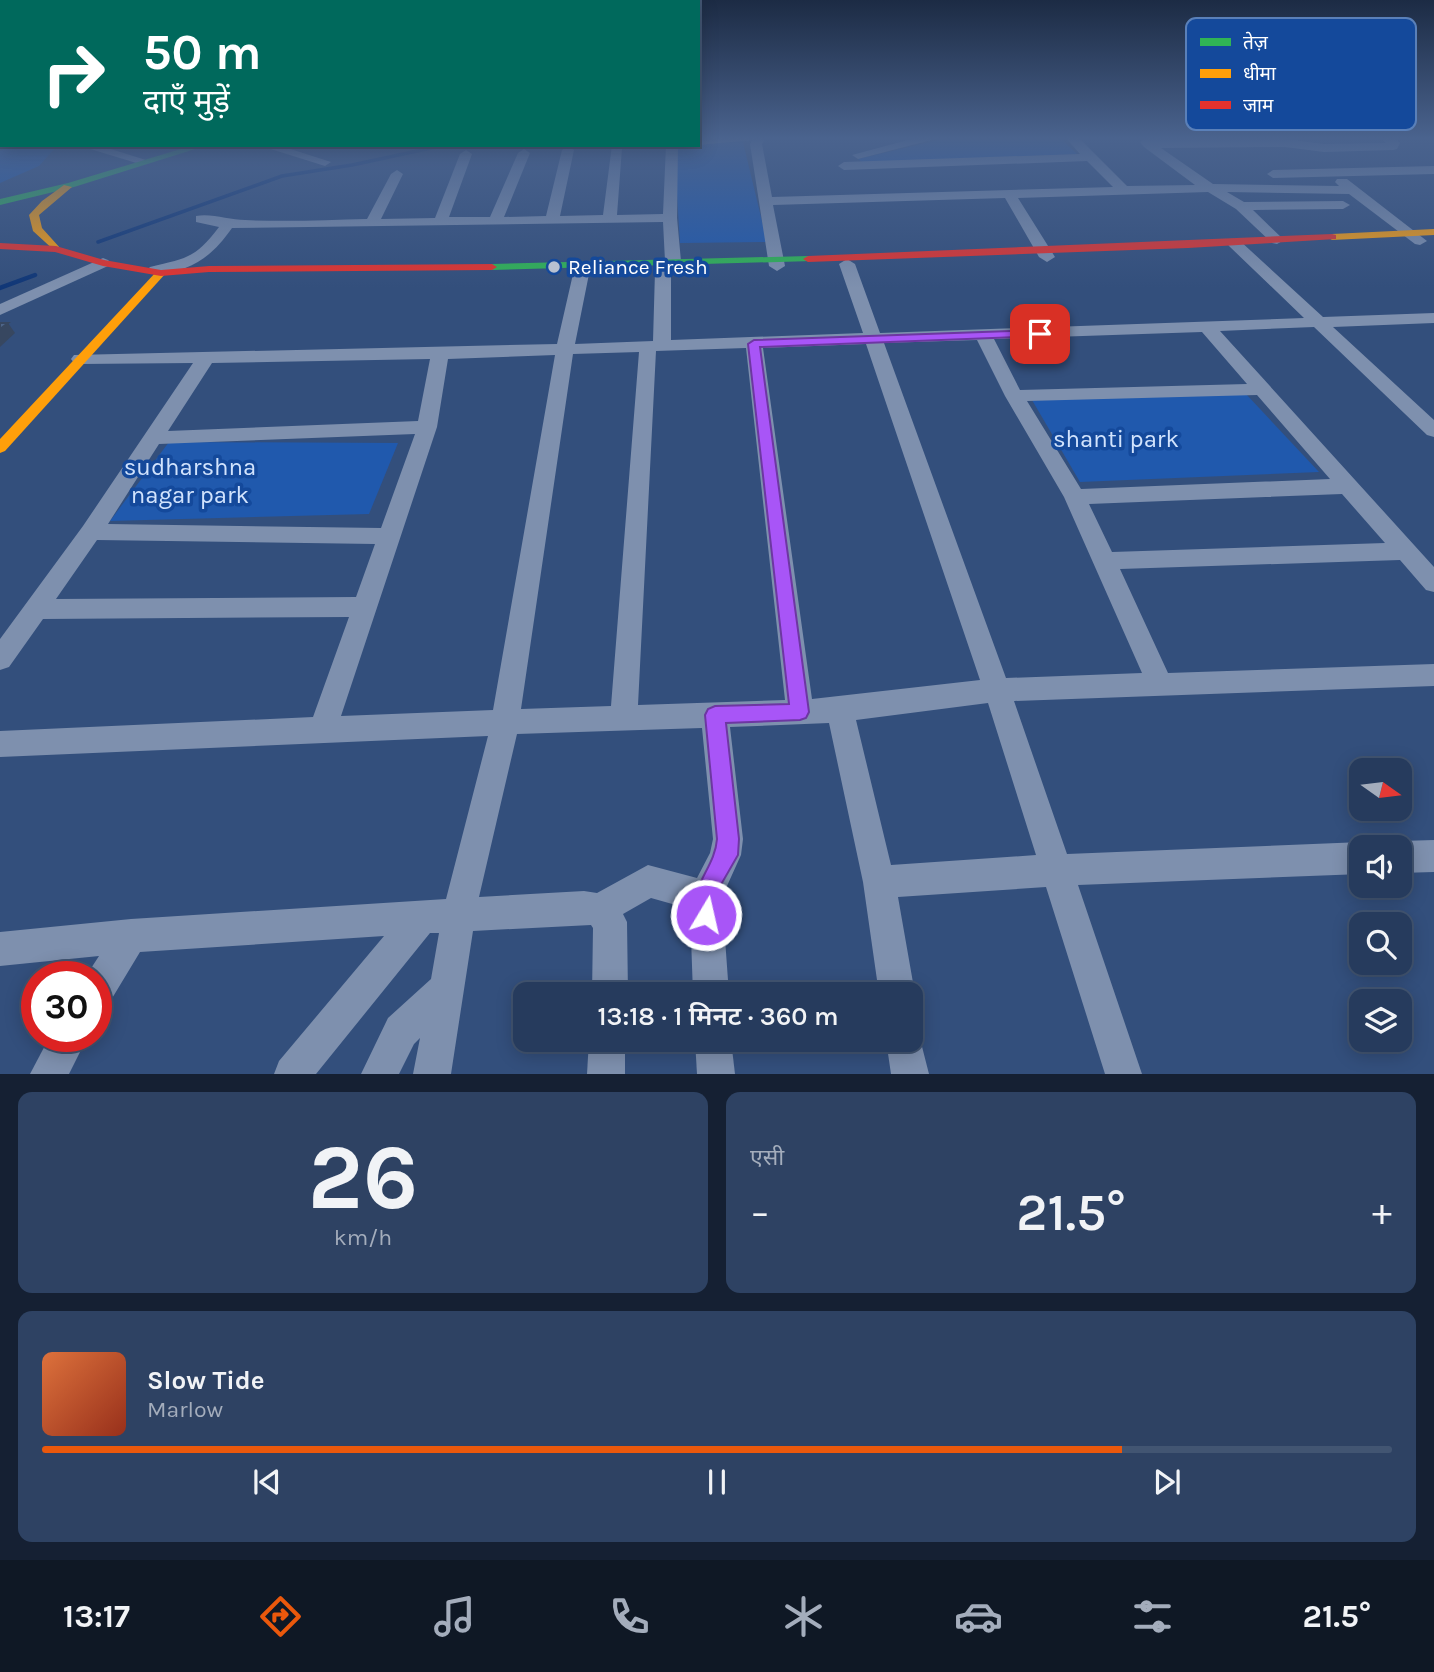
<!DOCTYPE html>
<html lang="hi">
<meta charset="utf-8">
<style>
body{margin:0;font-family:Karla,"Noto Sans Devanagari",sans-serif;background:#2e4263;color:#f1f3f6;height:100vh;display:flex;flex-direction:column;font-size:26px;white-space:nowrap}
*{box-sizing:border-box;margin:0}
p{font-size:23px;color:#a4adbc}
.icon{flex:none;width:38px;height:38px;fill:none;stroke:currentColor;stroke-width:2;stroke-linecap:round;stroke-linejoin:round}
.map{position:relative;height:1074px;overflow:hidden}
.drawer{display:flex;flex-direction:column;gap:18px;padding:18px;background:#152033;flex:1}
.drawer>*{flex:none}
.guide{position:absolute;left:0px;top:0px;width:700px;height:147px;box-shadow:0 4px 18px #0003,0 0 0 2px #425572;background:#00695c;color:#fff;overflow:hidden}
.needle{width:46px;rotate:104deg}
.controls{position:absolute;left:1349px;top:758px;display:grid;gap:14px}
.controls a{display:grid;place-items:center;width:63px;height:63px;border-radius:14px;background:#263b5d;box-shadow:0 4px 18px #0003,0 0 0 2px #425572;font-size:35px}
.speed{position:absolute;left:21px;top:961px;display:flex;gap:14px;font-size:35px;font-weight:700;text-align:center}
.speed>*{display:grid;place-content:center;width:91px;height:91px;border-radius:50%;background:#263b5d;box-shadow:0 4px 18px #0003,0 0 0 2px #425572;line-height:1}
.speed .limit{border:10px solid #d22;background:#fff;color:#111}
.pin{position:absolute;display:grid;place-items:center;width:60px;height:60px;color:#fff;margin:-30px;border-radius:14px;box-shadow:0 4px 10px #0006}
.me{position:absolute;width:77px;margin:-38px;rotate:9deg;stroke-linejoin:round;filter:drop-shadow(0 0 5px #0008)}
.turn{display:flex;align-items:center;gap:24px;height:147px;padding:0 28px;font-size:32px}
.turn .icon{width:91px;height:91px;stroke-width:2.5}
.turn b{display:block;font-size:49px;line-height:60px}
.big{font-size:52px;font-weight:600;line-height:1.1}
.drawer .card{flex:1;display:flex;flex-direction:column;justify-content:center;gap:10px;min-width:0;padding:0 24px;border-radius:14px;background:#2e4263}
.drawer .dial{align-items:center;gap:0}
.dial b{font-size:91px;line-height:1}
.song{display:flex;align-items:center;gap:21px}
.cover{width:84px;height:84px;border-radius:10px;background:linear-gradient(135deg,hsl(20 70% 55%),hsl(10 70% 35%))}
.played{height:7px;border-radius:4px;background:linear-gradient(90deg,#ea580c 80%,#425572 80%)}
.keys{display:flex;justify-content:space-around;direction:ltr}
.heat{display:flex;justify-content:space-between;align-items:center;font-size:38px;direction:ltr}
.drawer .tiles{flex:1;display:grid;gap:18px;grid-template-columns:1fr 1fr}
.card:last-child{grid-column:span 2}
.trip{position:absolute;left:513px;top:982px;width:410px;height:70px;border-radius:14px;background:#263b5d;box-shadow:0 4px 18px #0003,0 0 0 2px #425572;font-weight:600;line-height:70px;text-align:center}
.tab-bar{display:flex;height:112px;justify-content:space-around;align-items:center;background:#0f1825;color:#a4adbc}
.tab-bar .icon{width:49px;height:49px}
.tab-bar .current{color:#ea580c}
.tab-bar b{font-size:32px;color:#f1f3f6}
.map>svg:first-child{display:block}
</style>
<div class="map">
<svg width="1434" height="1074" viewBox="0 0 1434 1074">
<rect width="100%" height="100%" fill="#334f7c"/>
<g fill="#2059ad">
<path d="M951,137H1059L1077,154L863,163L858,159Z"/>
<path d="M742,138L767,242L680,243L674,145H698V140Z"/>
<path d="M15,145L56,147L39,166L0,183V151Z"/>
<path d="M1246,394L1319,472L1080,482L1032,400Z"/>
<path d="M169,442L398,443L369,514L110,521Z"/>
</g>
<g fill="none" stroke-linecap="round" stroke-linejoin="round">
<path stroke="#103777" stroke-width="3.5" d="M98,242L282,176L352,165L445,145"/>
<path stroke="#103777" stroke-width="4.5" d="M0,288L35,275"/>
<g fill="#7e90ae" fill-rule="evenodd">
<path d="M2,137V145L0,146V138Z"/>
<path d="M698,137H766L762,144L772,197L1113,187L1087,161L844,170L838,166L844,162L1080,154L1065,137H1078L1127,186L1195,185L1144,147L1140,142L1146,138L1285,139L1324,144L1386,143L1380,137H1394L1400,143L1397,149L1393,150L1324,152L1285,147L1161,148L1213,184L1339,186L1335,182L1337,179H1347L1427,241L1420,245L1415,244L1349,194L1227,192L1244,202L1343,201L1350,205L1343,209L1253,210L1284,240L1277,244L1272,243L1236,209L1208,192L1018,198L1055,257L1047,262L1039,257L1005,198L773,205L785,266L777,271L769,266L750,144L752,140L698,145Z"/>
<path d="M919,137H943L858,159L852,155Z"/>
<path d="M77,145H98L149,161L143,165Z"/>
<path d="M258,145H278L331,162L325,166Z"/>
<path d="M612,145L622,148L617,215L663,214L666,145H678L677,218L681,261L678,264H668L665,261L663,222L232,228C211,258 191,271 155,275L147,270L150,267C186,258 195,259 219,227L196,222V216C211,213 230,220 245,220C286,222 327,220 367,219L391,174L397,170L403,174L381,219L435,218L460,154L466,150L472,154L449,217H490L518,153L524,149L530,153L504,217L546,216L562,150L568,146L574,150L560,216L603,215Z"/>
<path d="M1434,166V174L1273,178L1267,174L1273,170Z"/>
<path d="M1234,239L1239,240L1323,317L1434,313V323L1333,327L1434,420V437L1427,435L1314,327L1220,331L1434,567V592L1426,590L1400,560L1120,569L1168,673L1434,664V686L1014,701L1067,854L1362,842L1373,847H1362V874L1078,885L1142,1074H1105L1046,887L898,897L915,994L910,1005V994H879L863,882L829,723L730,727L743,839L741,855L722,897L729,994H693L690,909L651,898L623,914L627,922L628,994H592L593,928L591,925L473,931L451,1074H413L420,1038L414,1044L399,1074H361L388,1018L431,979L439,933H430L316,1074H274L279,1061L384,936L140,952L108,1005L96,1010V976H86L99,956L0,966V932L131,919L446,899L488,736L0,757V731L313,717L349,617L43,619L9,667L0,670V639L83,526L193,363L80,364L74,363L71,359L74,355L557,344L573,274L581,269L589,274L575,344L653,341L655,271L663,266L671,271V340L863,333L839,264L847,259L855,264L880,333L1304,318L1229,246L1227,243L1229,240ZM1202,332L1247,384L1020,390L994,339ZM977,340L1005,396L1064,497L1142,673L1006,678L884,343ZM866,344L980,680L812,699L763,348ZM746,348L785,700L638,705L656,351ZM639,352L611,706L521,709L573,354ZM555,355L493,710L341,716L437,427L448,359ZM430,359L418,421L168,431L212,363ZM1257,395L1330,479L1081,489L1027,401ZM415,434L381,528L108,524L159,444ZM1342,494L1385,543L1112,552L1089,504ZM97,540L375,544L356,597L56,599ZM988,703L1036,855L891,865L856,720ZM702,728L713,839L710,853L697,878L648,865L597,893L584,891L479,897L517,734Z"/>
<path d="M103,258L108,260L111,263L108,266L0,315V304Z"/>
<path d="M1434,840V872L1400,873V847L1389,846L1400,841Z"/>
<path d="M910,1024L917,1027L929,1074H891L886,1040H910Z"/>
<path d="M50,1036H88L69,1074H30Z"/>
<path d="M589,1040H625V1074H587Z"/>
<path d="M695,1040H731L735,1074H697Z"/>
</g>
<g fill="#30b455" fill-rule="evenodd">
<path d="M194,145H208L74,187L0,205V199L68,183Z"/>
<path d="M808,256L812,257V261L492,270L487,267L492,264Z"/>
</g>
<g fill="#ff9f0a" fill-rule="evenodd">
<path d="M64,185L72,187L39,215L42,228L61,249L56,252L33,231L29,215L42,201Z"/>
<path d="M1434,229V235L1332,240L1327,237L1332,234Z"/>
<path d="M157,271L166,273L5,451L0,453V439Z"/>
</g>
<g fill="#e5322d" fill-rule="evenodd">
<path d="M1332,234L1336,235V239L1188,248L808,262L803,259L808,256Z"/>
<path d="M0,243L56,246L104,260L161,270L209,266L492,264L497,267L492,270L209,272L161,276L103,266L55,252L0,249Z"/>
</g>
</g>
<path fill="#435776" d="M129,145H155L143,149Z"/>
<g fill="#374760">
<path d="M141,145H155L143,149Z"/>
<path d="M8,323L15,333L0,347V329Z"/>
</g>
<path fill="#4e6589" stroke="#374760" stroke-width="2" d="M0,323H8L0,329Z"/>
<linearGradient id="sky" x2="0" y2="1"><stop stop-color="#1c2b44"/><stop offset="0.48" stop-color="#4a638e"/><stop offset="1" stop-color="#4a638e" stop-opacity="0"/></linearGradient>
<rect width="1434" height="288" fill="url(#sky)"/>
<path fill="#a855f7" stroke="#6d37a1" stroke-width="2" d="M1040,330L1044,331V336L760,347L809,712L806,718L800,720L726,723L739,839L738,855L719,888L714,923L706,926L698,923C684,890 715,870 717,839L705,715L708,709L715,706L789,704L748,344L754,340Z"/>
<circle fill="#b8c1d1" stroke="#14499b" stroke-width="2.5" cx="554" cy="267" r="7"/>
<g text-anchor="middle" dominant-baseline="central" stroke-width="7" stroke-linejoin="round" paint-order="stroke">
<g font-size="21" fill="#fff" stroke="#14499b" text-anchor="start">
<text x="568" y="267">Reliance Fresh</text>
</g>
<g font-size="24" fill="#d1e3fd" stroke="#14499b">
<text x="1116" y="439">shanti park</text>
<text x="190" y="467">sudharshna<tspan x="190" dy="28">nagar park</tspan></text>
</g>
</g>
<rect x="1186" y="18" width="230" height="112" rx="10" fill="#14499b" stroke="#5a80b9" stroke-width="2"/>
<rect x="1200" y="38" width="31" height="8" fill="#30b455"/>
<rect x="1200" y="69" width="31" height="9" fill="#ff9f0a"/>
<rect x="1200" y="101" width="31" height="8" fill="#e5322d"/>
<g font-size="19" fill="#fff">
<text x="1243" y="49">तेज़</text>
<text x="1243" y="80">धीमा</text>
<text x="1243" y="112">जाम</text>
</g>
</svg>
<div class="controls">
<a><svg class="needle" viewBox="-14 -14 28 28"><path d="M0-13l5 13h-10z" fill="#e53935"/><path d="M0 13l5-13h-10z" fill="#a4adbc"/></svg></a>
<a><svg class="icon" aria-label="sound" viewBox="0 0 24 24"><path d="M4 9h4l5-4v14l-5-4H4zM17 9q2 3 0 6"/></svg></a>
<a><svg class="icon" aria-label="search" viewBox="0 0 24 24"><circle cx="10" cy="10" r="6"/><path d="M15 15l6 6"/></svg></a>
<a><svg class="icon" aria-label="layers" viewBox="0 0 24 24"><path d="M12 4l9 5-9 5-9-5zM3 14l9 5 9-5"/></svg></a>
</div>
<div class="speed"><div class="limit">30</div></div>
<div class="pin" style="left:1040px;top:334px;background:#d93025"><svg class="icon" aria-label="arrive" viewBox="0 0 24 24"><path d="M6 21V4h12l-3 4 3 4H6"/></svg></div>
<svg class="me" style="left:706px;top:915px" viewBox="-20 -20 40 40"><circle r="17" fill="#a855f7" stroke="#fff" stroke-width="3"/><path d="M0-11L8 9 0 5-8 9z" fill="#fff"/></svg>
<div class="trip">13:18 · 1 मिनट · 360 m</div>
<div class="guide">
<div class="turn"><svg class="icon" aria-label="right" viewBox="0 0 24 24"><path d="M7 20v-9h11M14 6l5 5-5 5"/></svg><div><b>50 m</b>दाएँ मुड़ें</div></div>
</div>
</div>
<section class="drawer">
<div class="tiles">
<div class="card dial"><b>26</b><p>km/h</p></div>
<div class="card"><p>एसी</p>
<div class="heat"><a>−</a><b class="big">21.5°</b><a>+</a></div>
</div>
<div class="card">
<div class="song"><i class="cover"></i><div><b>Slow Tide</b><p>Marlow</p></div></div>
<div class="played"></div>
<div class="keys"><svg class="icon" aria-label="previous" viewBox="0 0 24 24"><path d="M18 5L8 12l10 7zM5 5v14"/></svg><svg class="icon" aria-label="pause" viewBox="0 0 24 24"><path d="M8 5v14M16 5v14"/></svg><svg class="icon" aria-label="next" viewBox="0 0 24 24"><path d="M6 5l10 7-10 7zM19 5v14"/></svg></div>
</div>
</div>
</section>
<nav class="tab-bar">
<b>13:17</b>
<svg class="icon current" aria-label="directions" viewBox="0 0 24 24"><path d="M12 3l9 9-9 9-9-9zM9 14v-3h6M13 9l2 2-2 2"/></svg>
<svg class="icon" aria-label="music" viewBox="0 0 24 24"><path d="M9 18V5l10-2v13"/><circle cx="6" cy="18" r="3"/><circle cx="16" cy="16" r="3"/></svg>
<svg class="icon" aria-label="phone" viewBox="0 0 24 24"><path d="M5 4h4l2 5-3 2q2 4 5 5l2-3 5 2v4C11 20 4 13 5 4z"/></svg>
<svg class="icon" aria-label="climate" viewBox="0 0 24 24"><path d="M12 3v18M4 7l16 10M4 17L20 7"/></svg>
<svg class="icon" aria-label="car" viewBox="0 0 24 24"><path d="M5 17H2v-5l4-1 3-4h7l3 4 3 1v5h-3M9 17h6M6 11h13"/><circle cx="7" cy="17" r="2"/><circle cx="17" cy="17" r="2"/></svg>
<svg class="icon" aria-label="filters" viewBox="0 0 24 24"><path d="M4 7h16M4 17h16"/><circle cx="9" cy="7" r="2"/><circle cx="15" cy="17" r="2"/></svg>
<b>21.5°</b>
</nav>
